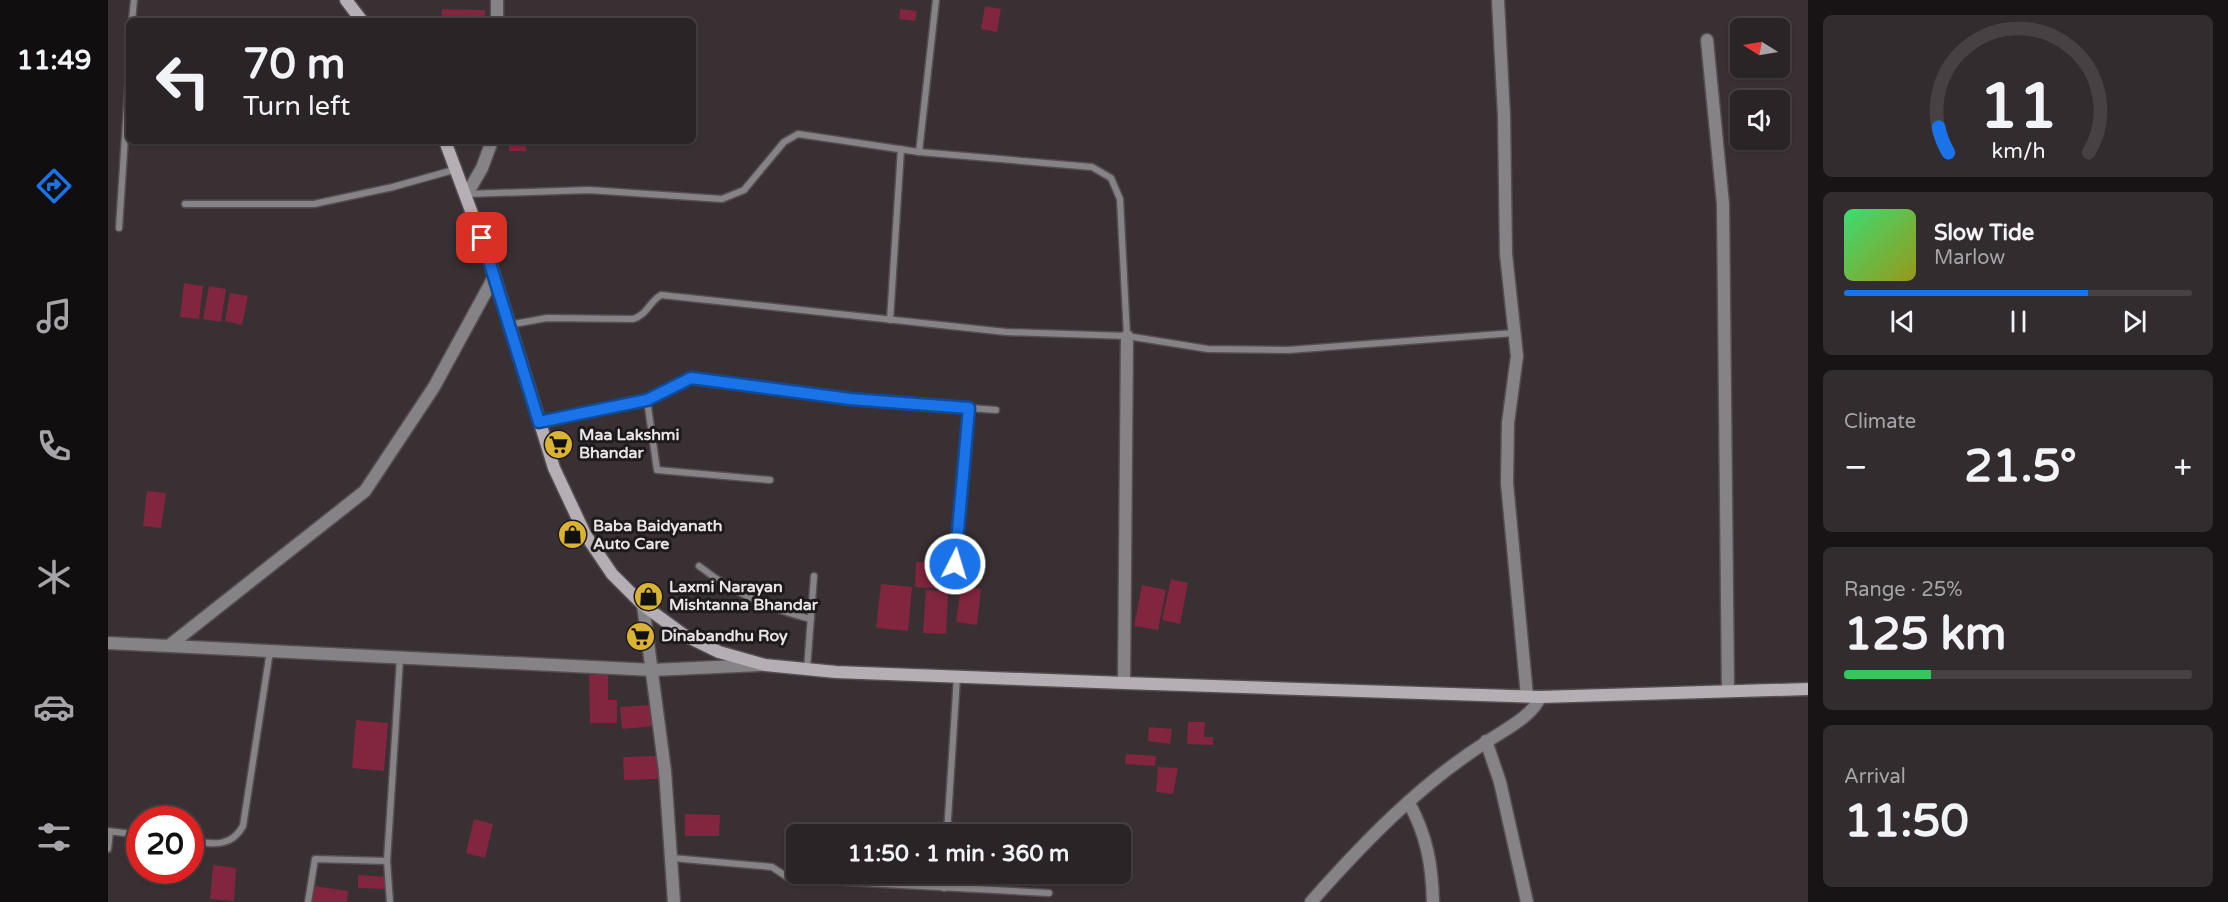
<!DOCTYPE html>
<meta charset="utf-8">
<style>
body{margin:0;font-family:"Varela Round",sans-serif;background:#332c2f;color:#f1f3f6;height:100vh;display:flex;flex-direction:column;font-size:22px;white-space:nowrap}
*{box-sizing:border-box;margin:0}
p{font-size:20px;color:#a6a4a7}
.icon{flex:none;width:33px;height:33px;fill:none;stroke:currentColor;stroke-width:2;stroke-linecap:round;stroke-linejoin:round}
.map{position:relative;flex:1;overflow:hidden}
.panel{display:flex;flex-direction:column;gap:15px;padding:15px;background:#181415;width:420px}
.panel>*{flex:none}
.guide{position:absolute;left:18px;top:18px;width:570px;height:126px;border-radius:9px;box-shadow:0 2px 4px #0004,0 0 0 2px #474144;background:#2b2427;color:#f1f3f6;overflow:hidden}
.needle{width:39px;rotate:281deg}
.buttons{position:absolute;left:1622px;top:18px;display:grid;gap:12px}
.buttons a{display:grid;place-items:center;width:60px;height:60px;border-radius:9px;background:#2b2427;box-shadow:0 2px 4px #0004,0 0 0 2px #474144;font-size:30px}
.speed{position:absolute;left:18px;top:806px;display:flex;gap:12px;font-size:30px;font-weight:700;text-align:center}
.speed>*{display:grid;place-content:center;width:78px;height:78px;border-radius:50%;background:#2b2427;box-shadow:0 2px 4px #0004,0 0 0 2px #474144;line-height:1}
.speed .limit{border:9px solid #d22;background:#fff;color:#111}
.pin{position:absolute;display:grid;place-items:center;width:51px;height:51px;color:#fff;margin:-26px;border-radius:12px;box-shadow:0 3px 9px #0006}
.me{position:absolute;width:66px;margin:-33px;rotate:5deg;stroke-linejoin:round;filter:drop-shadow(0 0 4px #0008)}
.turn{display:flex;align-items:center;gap:21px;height:126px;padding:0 18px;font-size:27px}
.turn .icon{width:78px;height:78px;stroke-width:2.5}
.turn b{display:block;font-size:42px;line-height:51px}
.big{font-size:45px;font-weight:800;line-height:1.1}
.panel .tile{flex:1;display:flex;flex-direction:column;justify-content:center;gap:9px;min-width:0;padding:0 21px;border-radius:9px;background:#332c2f}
.panel .dial{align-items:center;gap:0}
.dial svg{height:156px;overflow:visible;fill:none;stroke:#474144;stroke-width:7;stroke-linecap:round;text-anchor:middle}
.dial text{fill:#f1f3f6;stroke:none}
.song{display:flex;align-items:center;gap:18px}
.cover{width:72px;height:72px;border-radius:9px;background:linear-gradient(135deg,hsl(140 70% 55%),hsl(60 70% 35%))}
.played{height:6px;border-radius:3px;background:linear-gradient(90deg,#1a73e8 70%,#474144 70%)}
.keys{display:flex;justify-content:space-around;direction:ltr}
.heat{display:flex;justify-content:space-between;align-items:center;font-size:33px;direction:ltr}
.charge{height:9px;border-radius:4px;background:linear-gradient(90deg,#34c759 25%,#474144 0)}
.trip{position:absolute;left:678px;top:824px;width:345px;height:60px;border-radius:9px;background:#2b2427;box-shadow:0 2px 4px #0004,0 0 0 2px #474144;font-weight:800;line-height:60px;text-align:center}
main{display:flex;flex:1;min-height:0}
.dock{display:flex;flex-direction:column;width:108px;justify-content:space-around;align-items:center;background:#110e10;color:#a6a4a7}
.dock .icon{width:42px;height:42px}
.dock .on{color:#1a73e8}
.dock b{font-size:27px;color:#f1f3f6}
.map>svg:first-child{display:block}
</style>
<main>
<nav class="dock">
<b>11:49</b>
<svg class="icon on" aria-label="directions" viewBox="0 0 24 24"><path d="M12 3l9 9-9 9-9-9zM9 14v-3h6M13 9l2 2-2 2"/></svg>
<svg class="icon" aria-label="music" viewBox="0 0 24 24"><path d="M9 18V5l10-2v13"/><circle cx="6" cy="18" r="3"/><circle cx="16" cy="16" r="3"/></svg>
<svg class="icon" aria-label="phone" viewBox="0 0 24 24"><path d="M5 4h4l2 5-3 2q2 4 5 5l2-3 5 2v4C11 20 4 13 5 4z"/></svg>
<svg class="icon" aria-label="climate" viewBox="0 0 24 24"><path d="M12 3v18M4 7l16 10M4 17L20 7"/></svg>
<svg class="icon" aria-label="car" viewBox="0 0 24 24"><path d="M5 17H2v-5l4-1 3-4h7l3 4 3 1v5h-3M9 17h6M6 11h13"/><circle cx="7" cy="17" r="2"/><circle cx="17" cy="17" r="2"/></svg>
<svg class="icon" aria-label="filters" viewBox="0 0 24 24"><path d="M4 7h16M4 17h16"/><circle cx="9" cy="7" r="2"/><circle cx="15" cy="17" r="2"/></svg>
</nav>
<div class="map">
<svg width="1700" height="902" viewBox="0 0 1700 902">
<rect width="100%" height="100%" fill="#393034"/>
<g fill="#82253e">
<path d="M877,6L893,9L889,32L873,29Z"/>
<path d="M334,9L377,10V21H334Z"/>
<path d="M792,9L809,11L807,21L791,19Z"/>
<rect x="401" y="141" width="17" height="10"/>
<path d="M76,283L95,286L91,319L72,317Z"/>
<path d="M101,286L118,289L113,322L95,319Z"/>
<path d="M122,293L140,296L134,325L117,321Z"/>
<path d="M39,491L58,493L53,528L35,526Z"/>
<path d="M808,562L842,564L840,589L807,587Z"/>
<path d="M1063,579L1080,583L1072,624L1054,620Z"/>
<path d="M773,584L804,587L800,631L768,628Z"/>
<path d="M1034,585L1058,590L1050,630L1026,626Z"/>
<path d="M853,587L873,589L869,625L848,622Z"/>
<path d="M818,590L840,592L838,634L815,633Z"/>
<path d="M500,674V700H509V723H482L481,675Z"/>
<path d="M544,705L546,726L514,729L512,707Z"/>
<path d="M248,720L280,723L276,771L244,768Z"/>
<path d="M1080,722H1097L1096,737H1105V745L1079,744Z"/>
<path d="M1041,727L1064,729L1062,744L1040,741Z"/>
<path d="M1018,754L1048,756L1047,766L1017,764Z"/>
<path d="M550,756L551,779L516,780L515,757Z"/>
<path d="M1050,767L1070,768L1065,794L1048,792Z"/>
<path d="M577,814L612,815L611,836H577Z"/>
<path d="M366,819L385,824L377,858L358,853Z"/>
<path d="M105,865L128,868L126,901L102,899Z"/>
<path d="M250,875L277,877V889L250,888Z"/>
<path d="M206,886L240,891L239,902H204Z"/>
</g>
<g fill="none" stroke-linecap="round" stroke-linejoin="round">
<defs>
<g id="service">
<path d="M24,21L26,0"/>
<path d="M811,152L828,0"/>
<path d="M359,194L481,190L614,199L636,190L676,142L690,134L811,152L984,167L1003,178L1012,199L1019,336"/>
<path d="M77,204H206L285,187L349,169"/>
<path d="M11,228L21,75"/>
<path d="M782,320L793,149"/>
<path d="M400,325L439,318L525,319C539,315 541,302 553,295L898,332L1019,336L1100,349L1180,350L1406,333"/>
<path d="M539,400L549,470L662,480"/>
<path d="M432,422L539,400L583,378L742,399L888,410"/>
<path d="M591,566C625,593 661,609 703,619"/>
<path d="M845,586L861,408"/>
<path d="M699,669L706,576"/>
<path d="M0,831L32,835"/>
<path d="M839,834L849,677"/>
<path d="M82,841C104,844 123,848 135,826L162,651"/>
<path d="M0,849L2,832"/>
<path d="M564,858L664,867L682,879L941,893"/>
<path d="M836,888L837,873"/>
<path d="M200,902L207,859L279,861"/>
<path d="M282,902L279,861L292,659"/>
</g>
<g id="minor">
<path d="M1390,0L1396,116L1398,254L1409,356L1400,423L1399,483L1419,696"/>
<path d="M389,21V0"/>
<path d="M1599,40L1615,204L1620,691"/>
<path d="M359,194L374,168L384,141"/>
<path d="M535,605L557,771L566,902"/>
<path d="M0,643L545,670L652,665"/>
<path d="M62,645L257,491L326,387L386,277"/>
<path d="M1016,683L1019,336"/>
<path d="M1378,741L1392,782L1419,902"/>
<path d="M1301,803C1319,836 1324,865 1325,902"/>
</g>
<path id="tertiary" d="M1203,902C1255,843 1313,783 1380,741C1396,730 1425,716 1432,697"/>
<g id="secondary">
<path d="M238,0L254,21"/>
<path d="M337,141L381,259L446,468L477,534L504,574L535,605L576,635L611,652L657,665L728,672L1016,683L1432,697L1700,689"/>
</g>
</defs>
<use href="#service" stroke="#554d50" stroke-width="9"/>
<use href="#minor" stroke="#554d50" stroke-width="15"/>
<use href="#tertiary" stroke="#554d50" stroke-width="15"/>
<use href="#secondary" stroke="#554d50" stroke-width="15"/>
<use href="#service" stroke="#868386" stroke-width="6"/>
<use href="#minor" stroke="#868386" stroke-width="12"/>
<use href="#tertiary" stroke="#868386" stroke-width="12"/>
<use href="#secondary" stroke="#b5afb5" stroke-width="12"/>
</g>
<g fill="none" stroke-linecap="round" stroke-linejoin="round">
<defs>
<path id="route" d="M374,238L431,422L539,400L583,378L742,399L861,408L847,564"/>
</defs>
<use href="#route" stroke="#114b97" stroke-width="15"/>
<use href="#route" stroke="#1a73e8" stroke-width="10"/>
</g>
<defs>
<symbol id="supermarket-disc" viewBox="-11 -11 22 22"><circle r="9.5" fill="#dab333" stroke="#1e1a1b"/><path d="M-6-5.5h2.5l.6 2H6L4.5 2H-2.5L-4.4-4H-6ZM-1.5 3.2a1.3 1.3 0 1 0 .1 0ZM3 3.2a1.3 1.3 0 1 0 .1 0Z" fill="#111"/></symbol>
<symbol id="shop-disc" viewBox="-11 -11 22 22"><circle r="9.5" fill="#dab333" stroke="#1e1a1b"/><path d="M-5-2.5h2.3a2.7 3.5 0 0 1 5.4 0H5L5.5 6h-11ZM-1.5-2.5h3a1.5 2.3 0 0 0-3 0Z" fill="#111"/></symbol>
</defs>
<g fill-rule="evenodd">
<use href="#supermarket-disc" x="434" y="428" width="33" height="33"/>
<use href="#shop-disc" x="448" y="518" width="33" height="33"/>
<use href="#shop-disc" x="524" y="580" width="33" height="33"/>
<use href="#supermarket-disc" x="516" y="620" width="33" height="33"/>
</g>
<g text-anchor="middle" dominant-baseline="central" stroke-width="6" stroke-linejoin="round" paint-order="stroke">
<g font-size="16" font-weight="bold" fill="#e9e4e6" stroke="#1e1a1b" text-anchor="start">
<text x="471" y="435">Maa Lakshmi<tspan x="471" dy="18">Bhandar</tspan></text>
<text x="485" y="526">Baba Baidyanath<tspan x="485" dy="18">Auto Care</tspan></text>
<text x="561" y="587">Laxmi Narayan<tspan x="561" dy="18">Mishtanna Bhandar</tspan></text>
<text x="553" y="636">Dinabandhu Roy</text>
</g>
</g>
</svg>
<div class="buttons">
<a><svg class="needle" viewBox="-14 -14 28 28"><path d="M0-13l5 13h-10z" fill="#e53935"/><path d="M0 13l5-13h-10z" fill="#a6a4a7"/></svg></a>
<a><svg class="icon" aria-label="sound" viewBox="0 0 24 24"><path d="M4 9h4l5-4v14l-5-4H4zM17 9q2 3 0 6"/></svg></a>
</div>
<div class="speed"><div class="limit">20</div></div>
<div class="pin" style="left:374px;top:238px;background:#d93025"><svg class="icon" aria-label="arrive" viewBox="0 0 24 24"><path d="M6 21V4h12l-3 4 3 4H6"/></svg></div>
<svg class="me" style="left:847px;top:564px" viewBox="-20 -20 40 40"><circle r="17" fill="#1a73e8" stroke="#fff" stroke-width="3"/><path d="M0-11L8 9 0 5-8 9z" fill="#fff"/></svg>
<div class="trip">11:50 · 1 min · 360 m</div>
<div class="guide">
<div class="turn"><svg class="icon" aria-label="left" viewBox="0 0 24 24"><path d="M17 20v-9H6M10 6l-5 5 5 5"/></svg><div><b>70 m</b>Turn left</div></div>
</div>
</div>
<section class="panel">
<div class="tile dial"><svg viewBox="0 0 100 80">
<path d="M14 69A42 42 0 1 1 86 69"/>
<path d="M14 69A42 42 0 0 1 9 56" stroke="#1a73e8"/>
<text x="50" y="56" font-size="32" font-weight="700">11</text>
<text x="50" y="72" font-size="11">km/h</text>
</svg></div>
<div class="tile">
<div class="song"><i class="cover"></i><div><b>Slow Tide</b><p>Marlow</p></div></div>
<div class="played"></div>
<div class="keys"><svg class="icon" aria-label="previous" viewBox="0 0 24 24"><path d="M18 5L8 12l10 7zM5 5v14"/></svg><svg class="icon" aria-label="pause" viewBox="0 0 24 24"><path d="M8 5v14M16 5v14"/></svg><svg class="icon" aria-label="next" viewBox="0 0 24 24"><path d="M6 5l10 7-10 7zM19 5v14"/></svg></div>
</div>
<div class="tile"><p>Climate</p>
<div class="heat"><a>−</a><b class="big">21.5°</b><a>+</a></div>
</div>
<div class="tile"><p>Range · 25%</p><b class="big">125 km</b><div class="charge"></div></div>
<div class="tile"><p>Arrival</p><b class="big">11:50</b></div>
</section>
</main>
